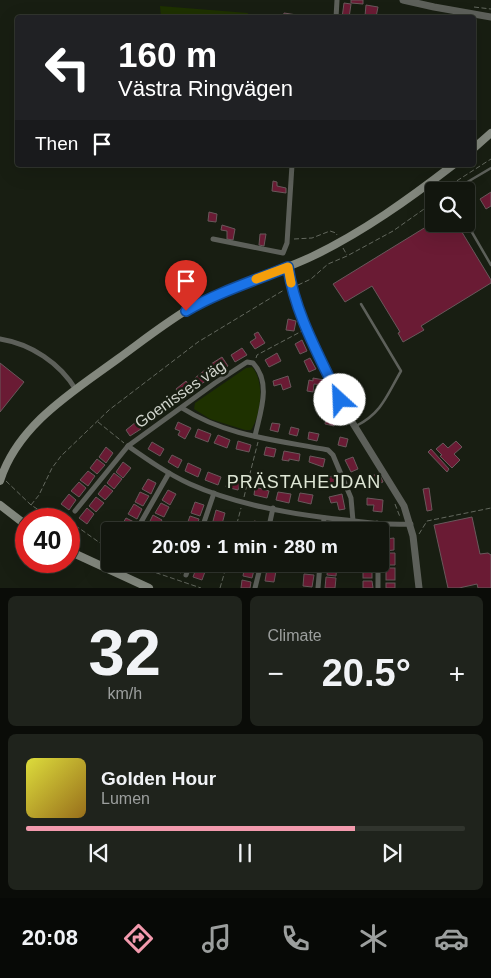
<!DOCTYPE html>
<meta charset="utf-8">
<style>
body{margin:0;font-family:Helvetica,sans-serif;background:#1f231c;color:#f1f3f6;height:100vh;display:flex;flex-direction:column;font-size:19px;white-space:nowrap}
*{box-sizing:border-box;margin:0}
p{font-size:16px;color:#9c9f9e}
.icon{flex:none;width:28px;height:28px;fill:none;stroke:currentColor;stroke-width:2;stroke-linecap:round;stroke-linejoin:round}
.map{position:relative;height:588px;overflow:hidden}
.sheet{display:flex;flex-direction:column;gap:8px;padding:8px;background:#0a0c08;flex:1}
.sheet>*{flex:none}
.guide{position:absolute;left:15px;top:15px;width:461px;height:152px;border-radius:5px;box-shadow:0 5px 20px #0002,0 0 0 1px #31352e;background:#202124;color:#fff;overflow:hidden}
.tools{position:absolute;left:425px;top:182px;display:grid;gap:10px}
.tools a{display:grid;place-items:center;width:50px;height:50px;border-radius:5px;background:#12160e;box-shadow:0 5px 20px #0002,0 0 0 1px #31352e;font-size:25px}
.speed{position:absolute;left:15px;top:508px;display:flex;gap:10px;font-size:25px;font-weight:700;text-align:center}
.speed>*{display:grid;place-content:center;width:65px;height:65px;border-radius:50%;background:#12160e;box-shadow:0 5px 20px #0002,0 0 0 1px #31352e;line-height:1}
.speed .limit{border:8px solid #d22;background:#fff;color:#111}
.pin{position:absolute;display:grid;place-items:center;width:42px;height:42px;color:#fff;margin:-51px -21px;border-radius:50% 50% 50% 0;rotate:-45deg;box-shadow:0 0 5px #0007}
.pin .icon{rotate:45deg}
.me{position:absolute;width:55px;margin:-28px;rotate:335deg;stroke-linejoin:round;filter:drop-shadow(0 0 4px #0008)}
.turn{display:flex;align-items:center;gap:18px;height:105px;padding:0 20px;font-size:22px}
.turn .icon{width:65px;height:65px;stroke-width:2.5}
.turn b{display:block;font-size:35px;line-height:42px}
.then{display:flex;align-items:center;height:48px;padding:0 20px;background:#0003;gap:10px;font-size:19px}
.big{font-size:38px;font-weight:700;line-height:1.1}
.sheet .widget{flex:1;display:flex;flex-direction:column;justify-content:center;gap:8px;min-width:0;padding:0 18px;border-radius:8px;background:#1f231c}
.sheet .dial{align-items:center;gap:0}
.dial b{font-size:65px;line-height:1}
.song{display:flex;align-items:center;gap:15px}
.cover{width:60px;height:60px;border-radius:8px;background:linear-gradient(135deg,hsl(60 70% 55%),hsl(40 70% 35%))}
.played{height:5px;border-radius:2px;background:linear-gradient(90deg,#f29aad 75%,#31352e 75%)}
.keys{display:flex;justify-content:space-around;direction:ltr}
.heat{display:flex;justify-content:space-between;align-items:center;font-size:28px;direction:ltr}
.sheet .tiles{flex:1;display:grid;gap:8px;grid-template-columns:1fr 1fr}
.widget:last-child{grid-column:span 2}
.trip{position:absolute;left:101px;top:522px;width:288px;height:50px;border-radius:5px;background:#12160e;box-shadow:0 5px 20px #0002,0 0 0 1px #31352e;font-weight:700;line-height:50px;text-align:center}
.tabs{display:flex;height:80px;justify-content:space-around;align-items:center;background:#070906;color:#9c9f9e}
.tabs .icon{width:35px;height:35px}
.tabs .current{color:#f29aad}
.tabs b{font-size:22px;color:#f1f3f6}
.map>svg:first-child{display:block}
</style>
<div class="map">
<svg width="491" height="588" viewBox="0 0 491 588">
<rect width="100%" height="100%" fill="#181e12"/>
<g fill="#1e3100">
<path d="M160,6L248,13L247,17H161Z"/>
<path d="M252,367C265,381 261,415 251,430H245L210,419L194,409L195,403L246,368Z"/>
</g>
<g fill="#6a1b34" stroke="#69585b">
<path d="M351,0H363V4L351,3Z"/>
<path d="M344,3L351,4L349,18H342Z"/>
<path d="M366,5L378,7L376,17L365,16Z"/>
<path d="M284,13L297,15V18H283Z"/>
<path d="M273,181L277,182V186L286,188V193L272,191Z"/>
<path d="M491,192V206L486,209L480,199Z"/>
<path d="M209,212L217,214L216,222L208,221Z"/>
<path d="M434,222V224H457L491,280V283L421,326L424,330L403,342L398,333L400,332L372,286L345,302L333,284Z"/>
<path d="M222,225L235,229L233,240L227,239V231L221,230Z"/>
<path d="M260,234H266L264,246L259,245Z"/>
<path d="M288,319L296,321L294,331L286,330Z"/>
<path d="M258,332L265,343L255,349L250,342L256,338L254,334Z"/>
<path d="M302,340L307,351L300,354L295,344Z"/>
<path d="M242,348L247,355L235,362L231,355Z"/>
<path d="M277,353L281,361L269,367L265,360Z"/>
<path d="M222,357L228,366L217,373L211,364Z"/>
<path d="M310,358L316,369L309,372L304,361Z"/>
<path d="M0,363L24,382L0,412Z"/>
<path d="M205,370L211,377L200,385L195,378Z"/>
<path d="M288,376L291,387L283,390L281,384L274,386L273,381Z"/>
<path d="M313,378L324,380L323,385L314,384L313,392L307,391L309,380L313,381Z"/>
<path d="M186,381L193,390L182,398L176,389Z"/>
<path d="M318,395L329,397L327,406L317,404Z"/>
<path d="M170,397L174,404L165,411L160,404Z"/>
<path d="M152,410L157,417L148,423L143,417Z"/>
<path d="M327,411L336,413L334,426L325,424Z"/>
<path d="M136,422L141,429L130,436L126,430Z"/>
<path d="M178,422L191,428L185,439L178,435L180,431L175,429Z"/>
<path d="M272,423L280,424L278,432L270,430Z"/>
<path d="M291,427L299,429L297,436L289,434Z"/>
<path d="M198,429L211,434L208,442L195,437Z"/>
<path d="M309,432L319,434L317,441L308,439Z"/>
<path d="M218,435L230,440L227,448L214,443Z"/>
<path d="M340,437L348,439L346,447L338,445Z"/>
<path d="M238,441L251,445L249,452L236,449Z"/>
<path d="M456,441L462,447L454,454L460,460L452,468L440,456L442,455L436,449L443,443L448,448Z"/>
<path d="M152,442L164,449L160,456L148,449Z"/>
<path d="M106,447L113,453L106,463L99,457Z"/>
<path d="M266,447L276,449L274,457L264,455Z"/>
<path d="M431,449L449,469L447,472L428,452Z"/>
<path d="M284,451L300,454L299,461L289,459V461L282,460Z"/>
<path d="M172,455L182,460L178,468L168,462Z"/>
<path d="M310,456L325,459L323,467L309,462Z"/>
<path d="M353,457L358,469L351,472L345,460Z"/>
<path d="M97,459L105,465L97,474L90,468Z"/>
<path d="M123,462L131,468L123,478L116,472Z"/>
<path d="M188,463L201,469L198,477L185,471Z"/>
<path d="M88,471L95,476L88,486L80,480Z"/>
<path d="M208,472L221,477L218,485L205,480Z"/>
<path d="M114,473L122,479L114,489L107,483Z"/>
<path d="M379,473L383,482L376,485L372,476Z"/>
<path d="M334,476L336,488L327,489L324,477Z"/>
<path d="M148,479L156,483L151,494L142,489Z"/>
<path d="M228,479L240,483L238,490L226,487Z"/>
<path d="M79,482L86,488L79,497L71,491Z"/>
<path d="M105,485L113,491L105,500L98,494Z"/>
<path d="M255,487L269,491L267,498L254,495Z"/>
<path d="M429,488L432,510L427,511L423,489Z"/>
<path d="M168,490L176,494L170,505L162,500Z"/>
<path d="M140,492L149,496L143,506L135,502Z"/>
<path d="M278,492L291,494L289,503L276,500Z"/>
<path d="M300,493L313,495L311,504L298,501Z"/>
<path d="M69,494L76,500L69,510L61,504Z"/>
<path d="M342,494L345,509L339,510L337,502L331,503L329,497Z"/>
<path d="M96,497L104,503L96,512L89,506Z"/>
<path d="M367,498L383,500L382,512L373,511L374,505H367Z"/>
<path d="M195,502L204,505L200,516L191,513Z"/>
<path d="M161,503L169,507L164,517L155,513Z"/>
<path d="M134,504L142,509L137,519L128,514Z"/>
<path d="M87,508L94,514L87,524L79,518Z"/>
<path d="M216,510L225,513L222,524L213,521Z"/>
<path d="M153,515L162,520L156,530L148,525Z"/>
<path d="M190,516L199,519L195,530L186,527Z"/>
<path d="M472,517L480,554L488,553L491,555V588H478L477,584L459,588H448L434,525Z"/>
<path d="M126,518L134,522L129,531L120,528Z"/>
<path d="M254,521L264,523L262,531H252Z"/>
<path d="M212,524L221,527L219,531H209Z"/>
<path d="M277,525L286,527L285,531H275Z"/>
<path d="M394,538V550L385,551V539Z"/>
<path d="M385,553H395V565H386Z"/>
<path d="M174,564H184L181,573L172,570Z"/>
<path d="M245,564L255,566L252,578L243,576Z"/>
<path d="M305,564H314L313,572L304,571Z"/>
<path d="M328,564H337L336,576L327,575Z"/>
<path d="M197,566L206,569L202,580L193,577Z"/>
<rect x="363" y="566" width="9" height="12"/>
<rect x="386" y="568" width="9" height="12"/>
<path d="M267,569L276,571L274,582L265,581Z"/>
<path d="M304,574L314,575L312,587L303,586Z"/>
<path d="M326,577L336,578L335,588H325Z"/>
<path d="M242,580L251,582L250,588H241Z"/>
<path d="M363,581H372L373,588H363Z"/>
<rect x="386" y="583" width="9" height="5"/>
</g>
<g fill="none" stroke-linecap="round" stroke-linejoin="round">
<g stroke="#63685e" stroke-width="1" stroke-dasharray="5 2.5" stroke-linecap="butt">
<path d="M474,7L491,9"/>
<path d="M446,191L455,182L491,159"/>
<path d="M294,239L312,238L330,231L336,233L337,235"/>
<path d="M343,248L347,255"/>
<path d="M298,285L311,279L328,264L347,256L393,231L434,202"/>
<path d="M256,358L257,355L302,331"/>
<path d="M98,422L124,443"/>
<path d="M6,481L31,505L42,512L65,519"/>
<path d="M244,497L258,442"/>
<path d="M395,504L400,517"/>
<path d="M31,505L39,495L52,468L61,456L109,410L198,342L284,290"/>
<path d="M69,521L110,550"/>
<path d="M235,531L241,508"/>
<path d="M419,534L427,521L491,508"/>
<path d="M135,564L148,570L201,588"/>
<path d="M220,588L227,564"/>
</g>
<g stroke="#5d605a" stroke-width="2.5">
<path d="M456,191L464,184L491,168"/>
<path d="M466,222L491,265"/>
<path d="M356,426C382,413 387,395 401,371L361,304"/>
</g>
<g stroke="#5d605a" stroke-width="5">
<path d="M336,18L337,0"/>
<path d="M213,239L283,253L287,243L292,165"/>
<path d="M0,339C31,344 60,363 76,390"/>
<path d="M182,408C226,436 276,440 328,450L333,455L351,498L353,521"/>
<path d="M128,446C148,460 168,474 190,484C237,505 295,515 346,520C367,523 389,525 411,524"/>
<path d="M75,511L128,446L215,383L247,362L253,363C272,383 260,413 255,436"/>
<path d="M377,523V531"/>
<path d="M136,531L169,473"/>
<path d="M201,531L214,493"/>
<path d="M268,531L273,508"/>
<path d="M323,531L324,518"/>
<path d="M378,564V588"/>
<path d="M186,575L190,564"/>
<path d="M255,588L261,564"/>
<path d="M318,588L320,564"/>
</g>
<g stroke="#5d605a" stroke-width="7">
<path d="M403,0L434,7L491,17"/>
<path d="M288,267L291,287L299,312L349,417L404,506L413,536L419,588"/>
</g>
<g stroke="#83887e" stroke-width="8">
<path d="M474,148L491,133"/>
<path d="M0,481C18,424 74,391 119,358C145,339 170,319 197,304C234,284 276,274 313,256C363,232 409,199 453,165"/>
<path d="M0,505L26,525"/>
<path d="M69,551L149,588"/>
</g>
</g>
<g fill="none" stroke-linecap="round" stroke-linejoin="round">
<defs>
<path id="route" d="M186,311C218,292 254,281 288,267C295,314 320,357 340,400"/>
</defs>
<use href="#route" stroke="#114b97" stroke-width="12"/>
<use href="#route" stroke="#1a73e8" stroke-width="9"/>
<path stroke="#f59e0b" stroke-width="9" d="M256,279L288,267L291,283"/>
</g>
<g text-anchor="middle" dominant-baseline="central" stroke-width="5" stroke-linejoin="round" paint-order="stroke">
<g font-size="16" fill="#d0d4cc" stroke="#181e12">
<text transform="translate(180 394) rotate(-35)">Goenisses väg</text>
</g>
<g font-size="18" letter-spacing="1" fill="#dee6d5" stroke="#181e12">
<text x="304" y="482">PRÄSTAHEJDAN</text>
</g>
</g>
</svg>
<div class="tools">
<a><svg class="icon" aria-label="search" viewBox="0 0 24 24"><circle cx="10" cy="10" r="6"/><path d="M15 15l6 6"/></svg></a>
</div>
<div class="speed"><div class="limit">40</div></div>
<div class="pin" style="left:186px;top:311px;background:#d93025"><svg class="icon" aria-label="arrive" viewBox="0 0 24 24"><path d="M6 21V4h12l-3 4 3 4H6"/></svg></div>
<svg class="me" style="left:340px;top:400px" viewBox="-20 -20 40 40"><circle r="19" fill="#fff"/><path d="M0-13L10 11 0 6-10 11z" fill="#1a73e8"/></svg>
<div class="trip">20:09 · 1 min · 280 m</div>
<div class="guide">
<div class="turn"><svg class="icon" aria-label="left" viewBox="0 0 24 24"><path d="M17 20v-9H6M10 6l-5 5 5 5"/></svg><div><b>160 m</b>Västra Ringvägen</div></div>
<div class="then">Then<svg class="icon" aria-label="arrive" viewBox="0 0 24 24"><path d="M6 21V4h12l-3 4 3 4H6"/></svg></div>
</div>
</div>
<section class="sheet">
<div class="tiles">
<div class="widget dial"><b>32</b><p>km/h</p></div>
<div class="widget"><p>Climate</p>
<div class="heat"><a>−</a><b class="big">20.5°</b><a>+</a></div>
</div>
<div class="widget">
<div class="song"><i class="cover"></i><div><b>Golden Hour</b><p>Lumen</p></div></div>
<div class="played"></div>
<div class="keys"><svg class="icon" aria-label="previous" viewBox="0 0 24 24"><path d="M18 5L8 12l10 7zM5 5v14"/></svg><svg class="icon" aria-label="pause" viewBox="0 0 24 24"><path d="M8 5v14M16 5v14"/></svg><svg class="icon" aria-label="next" viewBox="0 0 24 24"><path d="M6 5l10 7-10 7zM19 5v14"/></svg></div>
</div>
</div>
</section>
<nav class="tabs">
<b>20:08</b>
<svg class="icon current" aria-label="directions" viewBox="0 0 24 24"><path d="M12 3l9 9-9 9-9-9zM9 14v-3h6M13 9l2 2-2 2"/></svg>
<svg class="icon" aria-label="music" viewBox="0 0 24 24"><path d="M9 18V5l10-2v13"/><circle cx="6" cy="18" r="3"/><circle cx="16" cy="16" r="3"/></svg>
<svg class="icon" aria-label="phone" viewBox="0 0 24 24"><path d="M5 4h4l2 5-3 2q2 4 5 5l2-3 5 2v4C11 20 4 13 5 4z"/></svg>
<svg class="icon" aria-label="climate" viewBox="0 0 24 24"><path d="M12 3v18M4 7l16 10M4 17L20 7"/></svg>
<svg class="icon" aria-label="car" viewBox="0 0 24 24"><path d="M5 17H2v-5l4-1 3-4h7l3 4 3 1v5h-3M9 17h6M6 11h13"/><circle cx="7" cy="17" r="2"/><circle cx="17" cy="17" r="2"/></svg>
</nav>
